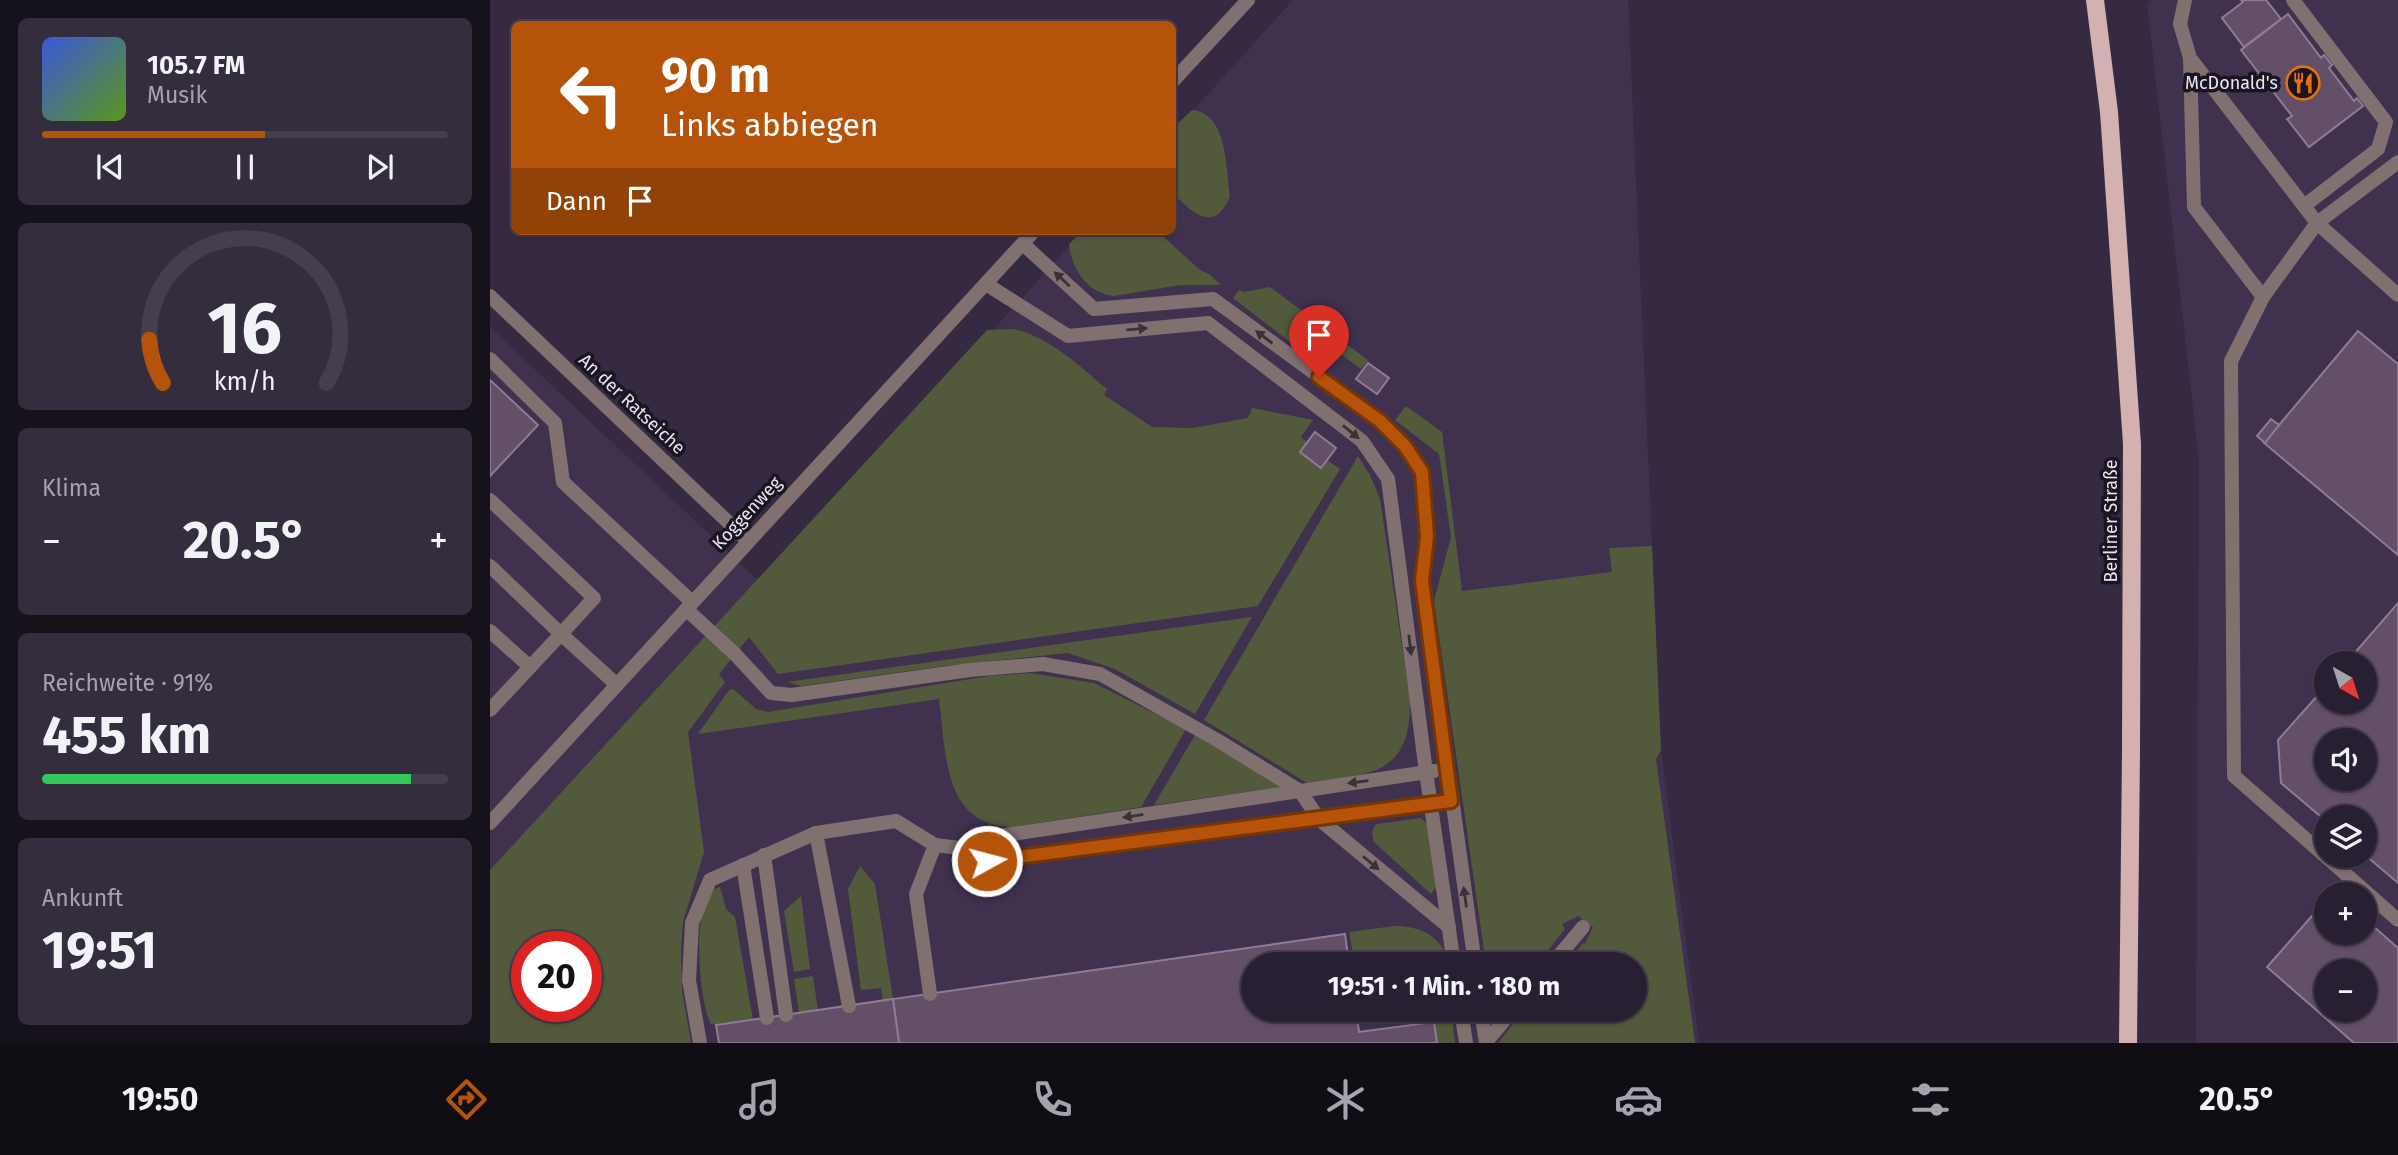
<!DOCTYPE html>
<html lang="de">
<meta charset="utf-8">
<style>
body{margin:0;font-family:"Fira Sans",sans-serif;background:#342d3e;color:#f1f3f6;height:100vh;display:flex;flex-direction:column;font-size:26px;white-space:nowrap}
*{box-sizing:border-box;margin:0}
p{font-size:23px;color:#a5a3ac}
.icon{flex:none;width:38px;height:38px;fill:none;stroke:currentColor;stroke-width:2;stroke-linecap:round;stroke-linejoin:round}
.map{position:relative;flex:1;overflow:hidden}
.side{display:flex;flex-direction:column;gap:18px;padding:18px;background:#16121c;width:490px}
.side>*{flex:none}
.top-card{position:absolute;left:21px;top:21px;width:665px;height:214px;border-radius:10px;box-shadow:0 2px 5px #0004,0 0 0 2px #443e4d;background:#b45309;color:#fff;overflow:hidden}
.needle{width:46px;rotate:141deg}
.tools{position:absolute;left:1824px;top:651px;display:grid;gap:14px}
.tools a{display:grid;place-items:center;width:63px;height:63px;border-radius:50%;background:#282032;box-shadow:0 2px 5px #0004,0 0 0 2px #443e4d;font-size:35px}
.speed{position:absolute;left:21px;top:931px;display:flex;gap:14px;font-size:35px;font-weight:700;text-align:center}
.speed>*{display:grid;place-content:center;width:91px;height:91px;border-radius:50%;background:#282032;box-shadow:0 2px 5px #0004,0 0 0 2px #443e4d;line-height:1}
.speed .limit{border:10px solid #d22;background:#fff;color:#111}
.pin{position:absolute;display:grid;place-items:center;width:60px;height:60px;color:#fff;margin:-72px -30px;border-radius:50% 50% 50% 0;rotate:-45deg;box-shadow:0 0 7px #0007}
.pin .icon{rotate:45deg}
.me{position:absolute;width:77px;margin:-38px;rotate:83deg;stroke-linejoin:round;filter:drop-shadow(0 0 5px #0008)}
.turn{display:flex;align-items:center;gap:24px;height:147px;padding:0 35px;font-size:32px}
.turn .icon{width:91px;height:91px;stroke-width:2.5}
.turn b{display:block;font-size:49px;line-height:60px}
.then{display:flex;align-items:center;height:66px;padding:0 35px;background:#0003;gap:14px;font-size:26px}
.big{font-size:52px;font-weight:700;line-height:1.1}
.side .card{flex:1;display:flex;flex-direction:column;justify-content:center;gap:10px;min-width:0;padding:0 24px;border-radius:10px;background:#342d3e}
.side .dial{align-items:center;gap:0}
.dial svg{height:182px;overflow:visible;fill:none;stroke:#443e4d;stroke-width:7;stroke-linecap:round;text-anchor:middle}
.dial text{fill:#f1f3f6;stroke:none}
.song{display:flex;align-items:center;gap:21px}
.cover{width:84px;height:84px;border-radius:10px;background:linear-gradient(135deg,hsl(230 70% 55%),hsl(90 70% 35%))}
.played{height:7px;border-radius:4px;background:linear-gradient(90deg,#b45309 55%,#443e4d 55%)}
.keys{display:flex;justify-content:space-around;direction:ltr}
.heat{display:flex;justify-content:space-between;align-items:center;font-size:38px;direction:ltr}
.charge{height:10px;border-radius:5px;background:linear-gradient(90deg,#34c759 91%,#443e4d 0)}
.trip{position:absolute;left:751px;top:952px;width:406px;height:70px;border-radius:35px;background:#282032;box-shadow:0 2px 5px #0004,0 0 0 2px #443e4d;font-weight:700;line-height:70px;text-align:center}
.menu{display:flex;height:112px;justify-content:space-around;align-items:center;background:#100d14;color:#a5a3ac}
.menu .icon{width:49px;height:49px}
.menu .selected{color:#b45309}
.menu b{font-size:32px;color:#f1f3f6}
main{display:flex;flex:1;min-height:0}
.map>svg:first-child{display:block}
</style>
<main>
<section class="side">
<div class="card">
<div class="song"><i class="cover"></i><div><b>105.7 FM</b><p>Musik</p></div></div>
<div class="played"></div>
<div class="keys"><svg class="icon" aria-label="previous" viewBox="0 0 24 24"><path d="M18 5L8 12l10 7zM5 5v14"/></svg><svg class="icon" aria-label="pause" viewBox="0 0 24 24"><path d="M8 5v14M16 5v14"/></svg><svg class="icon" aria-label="next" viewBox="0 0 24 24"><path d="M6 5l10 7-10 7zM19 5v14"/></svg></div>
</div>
<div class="card dial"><svg viewBox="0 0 100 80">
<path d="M14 69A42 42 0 1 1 86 69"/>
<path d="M14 69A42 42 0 0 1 8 50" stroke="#b45309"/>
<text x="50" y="56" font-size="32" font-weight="700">16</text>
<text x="50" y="72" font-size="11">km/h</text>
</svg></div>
<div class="card"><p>Klima</p>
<div class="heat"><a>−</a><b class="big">20.5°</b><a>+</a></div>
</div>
<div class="card"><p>Reichweite · 91%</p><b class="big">455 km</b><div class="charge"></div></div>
<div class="card"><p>Ankunft</p><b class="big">19:51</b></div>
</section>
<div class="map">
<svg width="1908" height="1043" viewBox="0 0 1908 1043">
<rect width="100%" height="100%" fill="#352a42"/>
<g fill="#40324f" fill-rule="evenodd">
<path d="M803,0H1138L1171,750L1209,1043H0V327L272,584L593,231H682L683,133ZM37,947H96V1006H37ZM763,964H1144V1010H763Z"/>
<path d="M1661,0H1908V1043H1706L1709,460L1657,3ZM1836,663H1874V702H1836ZM1836,740H1874V779H1836ZM1836,817H1874V856H1836ZM1836,894H1874V933H1836ZM1836,971H1874V1010H1836Z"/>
</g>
<g fill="#535a3b" fill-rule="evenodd">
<path d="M702,110C738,113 736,170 740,196C725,235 701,212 683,193V128Z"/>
<path d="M592,231H667L710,270L719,274L731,285H690L624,296C598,294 581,268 579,244Z"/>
<path d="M780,287L878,360L871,369L841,347L830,361L826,362L743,298L749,290L754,292Z"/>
<path d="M523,329C560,337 588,365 617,389L614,395L662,427L703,428L758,418L762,408L823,420L811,437L818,443L811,453L831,468L837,460L850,469L768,606L288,674L259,637L229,674L235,682L198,732L214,852L193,922L191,948L192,990L201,1043H0V870L497,330ZM37,947H96V1006H37Z"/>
<path d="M916,406L952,432L972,591L1122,572L1119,548L1162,546L1171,750L1166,759L1205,1043H1008L1034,1010H1144V964H1071L1075,961L1078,962L1093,943L1095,944L1103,927L1094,922L1089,916L1072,924L1075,929L1047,964H996L944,601L961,537L949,454L905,420Z"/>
<path d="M868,456L880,475L890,499L920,700C921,777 879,774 817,783L714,720Z"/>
<path d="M762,617L705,714L625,669L578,653L454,666L311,686L297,682Z"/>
<path d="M540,673L604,683L696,729L651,807L522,827C452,826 456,750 449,699L208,734L239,690L243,689L266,709L278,712L499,676Z"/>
<path d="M705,735L792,787L664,805Z"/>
<path d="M931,818L938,825L946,887L941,894L884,842C882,836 881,828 887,824Z"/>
<path d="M370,866L385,884L403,999L393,1001L391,988L371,990L358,889Z"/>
<path d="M230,887L236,909L245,917L263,1020L226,1025L221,1024C209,1002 202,911 221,891C223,889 227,888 230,887Z"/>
<path d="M311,896L320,969L304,972L294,911Z"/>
<path d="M904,926C931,926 952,936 959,964H865L859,932Z"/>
<path d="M323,976L328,1010L309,1013L304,979Z"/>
<path d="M917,1010H961L965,1043H947L944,1022L919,1025Z"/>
</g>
<g fill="#634f68" stroke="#907b96" stroke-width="2" fill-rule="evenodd">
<path d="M1751,0H1776L1791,19L1754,47L1732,18L1753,2Z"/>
<path d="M1798,14L1831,58L1834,55L1842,65L1839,68L1864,101L1867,98L1873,106L1819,147L1797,119L1802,116L1751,50Z"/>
<path d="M1868,331L1908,364V555L1774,443Z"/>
<path d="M878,363L899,378L887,394L866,379Z"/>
<path d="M0,380L48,425L0,476Z"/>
<path d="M1781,419L1789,425L1775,443L1767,436Z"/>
<path d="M825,432L846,448L831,468L810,452Z"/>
<path d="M1908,603V883L1874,854V817H1836V821L1791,783L1788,740L1836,686V702H1874V663H1856ZM1836,740H1874V779H1836Z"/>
<path d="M1836,900V933H1874V918L1908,948V1043H1864L1777,967ZM1836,971H1874V1010H1836Z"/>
<path d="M855,934L859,964H763V1010H866L869,1032L944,1022L947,1043H409L403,999Z"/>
<path d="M403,999L409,1043H229L226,1025Z"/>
</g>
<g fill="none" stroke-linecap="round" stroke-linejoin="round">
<g stroke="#817070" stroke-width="14">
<path d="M1695,0L1690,24L1700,58L1827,223L1773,297L1741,361L1744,776L1908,920"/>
<path d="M1803,0L1896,122L1888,149L1814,206"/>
<path d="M1700,58L1704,207L1773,297"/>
<path d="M1908,162L1827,223L1908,295"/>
<path d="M533,244L604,309L723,299L890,421L915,446L932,472L937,535L932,581L985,964"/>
<path d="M496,284L578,336L718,323L872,441L898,479L936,772L964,964"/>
<path d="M0,296L258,541"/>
<path d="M0,359L65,423L73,482L202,602"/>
<path d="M0,500L104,598L71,634L0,566"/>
<path d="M196,609L245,654L281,693L302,695L480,670L553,664L610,674L727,740L810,791L829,819L959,927"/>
<path d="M0,631L40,667"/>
<path d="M0,710L71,634L127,685"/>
<path d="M944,771L489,839L497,861L961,801"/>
<path d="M326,833L359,1006"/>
<path d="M274,855L296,1015"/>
<path d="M253,865L277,1018"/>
<path d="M1062,964L1093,927"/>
<path d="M440,994L426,894L445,845"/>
<path d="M971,1010L976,1043"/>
<path d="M991,1010L996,1043"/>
<path d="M996,1042L1023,1010"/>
<path d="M210,1043L199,980L202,923L220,880L326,833L406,821L445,845L494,851"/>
</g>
<g stroke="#817070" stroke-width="14">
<path d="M682,82L758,0"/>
<path d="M0,823L544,231"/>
</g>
<path stroke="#d2b1b0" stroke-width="18" d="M1605,0L1619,112L1642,444L1641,751L1638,1043"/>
</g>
<defs><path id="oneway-solid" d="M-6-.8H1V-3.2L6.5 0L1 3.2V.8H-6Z" transform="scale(1.75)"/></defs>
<g fill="#393038">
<use href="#oneway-solid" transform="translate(572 279) rotate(-137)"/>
<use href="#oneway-solid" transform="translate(647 329) rotate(-5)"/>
<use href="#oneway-solid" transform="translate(774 337) rotate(-143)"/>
<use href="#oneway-solid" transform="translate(861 432) rotate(39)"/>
<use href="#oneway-solid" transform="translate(920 645) rotate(83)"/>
<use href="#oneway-solid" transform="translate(868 782) rotate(172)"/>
<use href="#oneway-solid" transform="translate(643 816) rotate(171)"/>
<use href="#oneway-solid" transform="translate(881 863) rotate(40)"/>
<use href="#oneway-solid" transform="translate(975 897) rotate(-98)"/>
</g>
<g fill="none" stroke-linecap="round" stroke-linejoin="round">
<defs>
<path id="route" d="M497,861L961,801L932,581L937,536L932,472L915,446L890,421L829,377"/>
</defs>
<use href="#route" stroke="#753606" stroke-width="18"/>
<use href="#route" stroke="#b45309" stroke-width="12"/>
</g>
<defs>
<symbol id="restaurant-ring" viewBox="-11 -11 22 22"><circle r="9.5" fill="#1a1520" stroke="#e8710a" stroke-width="1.5"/><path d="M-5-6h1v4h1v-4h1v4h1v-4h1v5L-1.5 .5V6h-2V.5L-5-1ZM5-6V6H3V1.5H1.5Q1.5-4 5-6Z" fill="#e8710a"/></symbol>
</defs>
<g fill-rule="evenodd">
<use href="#restaurant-ring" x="1794" y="64" width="38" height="38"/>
</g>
<g text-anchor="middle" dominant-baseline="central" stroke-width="7" stroke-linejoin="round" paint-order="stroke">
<g font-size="18" fill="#ebe4f4" stroke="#1a1520" text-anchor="end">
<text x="1788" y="83">McDonald's</text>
</g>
<g font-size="18" fill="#ebe4f4" stroke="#1a1520">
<text transform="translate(142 404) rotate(43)">An der Ratseiche</text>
<text transform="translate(257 513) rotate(-47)">Koggenweg</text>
<text transform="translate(1621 521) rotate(-90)">Berliner Straße</text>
</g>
</g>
</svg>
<div class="tools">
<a><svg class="needle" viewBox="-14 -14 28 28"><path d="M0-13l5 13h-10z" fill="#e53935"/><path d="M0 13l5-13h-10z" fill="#a5a3ac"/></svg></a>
<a><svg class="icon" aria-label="sound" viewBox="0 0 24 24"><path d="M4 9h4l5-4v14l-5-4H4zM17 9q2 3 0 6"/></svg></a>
<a><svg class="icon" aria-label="layers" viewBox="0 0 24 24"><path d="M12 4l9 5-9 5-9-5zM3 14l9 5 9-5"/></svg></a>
<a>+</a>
<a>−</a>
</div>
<div class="speed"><div class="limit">20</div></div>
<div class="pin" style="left:829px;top:377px;background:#d93025"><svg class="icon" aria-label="arrive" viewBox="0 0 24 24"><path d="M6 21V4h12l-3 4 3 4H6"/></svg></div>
<svg class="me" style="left:497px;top:861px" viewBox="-20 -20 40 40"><circle r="17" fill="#b45309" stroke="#fff" stroke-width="3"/><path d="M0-11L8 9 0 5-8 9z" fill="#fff"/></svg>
<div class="trip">19:51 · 1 Min. · 180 m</div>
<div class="top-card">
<div class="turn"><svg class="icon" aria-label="left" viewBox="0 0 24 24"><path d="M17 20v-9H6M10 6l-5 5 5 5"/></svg><div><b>90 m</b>Links abbiegen</div></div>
<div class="then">Dann<svg class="icon" aria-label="arrive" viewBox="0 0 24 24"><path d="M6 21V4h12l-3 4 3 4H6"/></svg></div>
</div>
</div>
</main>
<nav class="menu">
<b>19:50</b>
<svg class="icon selected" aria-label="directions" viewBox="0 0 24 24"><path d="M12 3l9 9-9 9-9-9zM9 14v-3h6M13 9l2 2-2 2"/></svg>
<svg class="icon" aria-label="music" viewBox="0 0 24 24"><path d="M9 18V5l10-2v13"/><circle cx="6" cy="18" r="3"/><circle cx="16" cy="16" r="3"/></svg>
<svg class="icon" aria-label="phone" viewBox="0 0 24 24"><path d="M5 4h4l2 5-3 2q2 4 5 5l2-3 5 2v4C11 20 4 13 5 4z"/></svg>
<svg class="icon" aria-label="climate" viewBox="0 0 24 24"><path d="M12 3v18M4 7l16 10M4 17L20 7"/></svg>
<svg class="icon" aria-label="car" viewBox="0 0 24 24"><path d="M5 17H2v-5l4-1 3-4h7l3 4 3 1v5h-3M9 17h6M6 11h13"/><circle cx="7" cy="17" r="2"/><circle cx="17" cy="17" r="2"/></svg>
<svg class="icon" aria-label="filters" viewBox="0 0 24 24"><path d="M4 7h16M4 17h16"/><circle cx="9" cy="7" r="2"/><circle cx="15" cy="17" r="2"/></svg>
<b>20.5°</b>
</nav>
